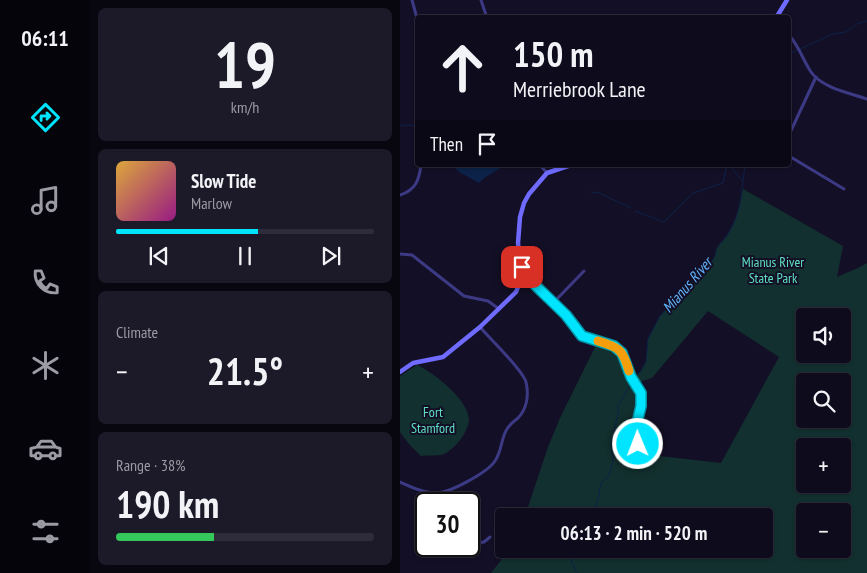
<!DOCTYPE html>
<meta charset="utf-8">
<style>
body{margin:0;font-family:"PT Sans Narrow",sans-serif;background:#1c1929;color:#f1f3f6;height:100vh;display:flex;flex-direction:column;font-size:19px;white-space:nowrap}
*{box-sizing:border-box;margin:0}
p{font-size:16px;color:#9b9ba3}
.icon{flex:none;width:28px;height:28px;fill:none;stroke:currentColor;stroke-width:2;stroke-linecap:round;stroke-linejoin:round}
.map{position:relative;flex:1;overflow:hidden}
.side{display:flex;flex-direction:column;gap:8px;padding:8px;background:#08060f;width:310px}
.side>*{flex:none}
.top-card{position:absolute;left:15px;top:15px;width:376px;height:152px;border-radius:5px;box-shadow:0 1px 4px #0004,0 0 0 1px #2e2b3b;background:#0e0b1c;color:#f1f3f6;overflow:hidden}
.fabs{position:absolute;left:396px;top:308px;display:grid;gap:10px}
.fabs a{display:grid;place-items:center;width:55px;height:55px;border-radius:5px;background:#0e0b1c;box-shadow:0 1px 4px #0004,0 0 0 1px #2e2b3b;font-size:25px}
.speed{position:absolute;left:15px;top:492px;display:flex;gap:10px;font-size:25px;font-weight:700;text-align:center}
.speed>*{display:grid;place-content:center;width:65px;height:65px;border-radius:50%;background:#0e0b1c;box-shadow:0 1px 4px #0004,0 0 0 1px #2e2b3b;line-height:1}
.speed .limit{border:2px solid #111;border-radius:8px;background:#fff;color:#111}
.pin{position:absolute;display:grid;place-items:center;width:42px;height:42px;color:#fff;margin:-21px;border-radius:10px;box-shadow:0 2px 8px #0006}
.me{position:absolute;width:55px;margin:-28px;rotate:359deg;stroke-linejoin:round;filter:drop-shadow(0 0 4px #0008)}
.turn{display:flex;align-items:center;gap:18px;height:105px;padding:0 15px;font-size:22px}
.turn .icon{width:65px;height:65px;stroke-width:2.5}
.turn b{display:block;font-size:35px;line-height:42px}
.then{display:flex;align-items:center;height:48px;padding:0 15px;background:#0003;gap:10px;font-size:19px}
.big{font-size:38px;font-weight:700;line-height:1.1}
.side .tile{flex:1;display:flex;flex-direction:column;justify-content:center;gap:8px;min-width:0;padding:0 18px;border-radius:8px;background:#1c1929}
.side .dial{align-items:center;gap:0}
.dial b{font-size:65px;line-height:1}
.song{display:flex;align-items:center;gap:15px}
.cover{width:60px;height:60px;border-radius:8px;background:linear-gradient(135deg,hsl(40 70% 55%),hsl(310 70% 35%))}
.played{height:5px;border-radius:2px;background:linear-gradient(90deg,#00e5ff 55%,#2e2b3b 55%)}
.keys{display:flex;justify-content:space-around;direction:ltr}
.heat{display:flex;justify-content:space-between;align-items:center;font-size:28px;direction:ltr}
.charge{height:8px;border-radius:4px;background:linear-gradient(90deg,#34c759 38%,#2e2b3b 0)}
.trip{position:absolute;left:95px;top:508px;width:278px;height:50px;border-radius:5px;background:#0e0b1c;box-shadow:0 1px 4px #0004,0 0 0 1px #2e2b3b;font-weight:700;line-height:50px;text-align:center}
main{display:flex;flex:1;min-height:0}
.dock{display:flex;flex-direction:column;width:90px;justify-content:space-around;align-items:center;background:#06040b;color:#9b9ba3}
.dock .icon{width:35px;height:35px}
.dock .on{color:#00e5ff}
.dock b{font-size:22px;color:#f1f3f6}
.map>svg:first-child{display:block}
</style>
<main>
<nav class="dock">
<b>06:11</b>
<svg class="icon on" aria-label="directions" viewBox="0 0 24 24"><path d="M12 3l9 9-9 9-9-9zM9 14v-3h6M13 9l2 2-2 2"/></svg>
<svg class="icon" aria-label="music" viewBox="0 0 24 24"><path d="M9 18V5l10-2v13"/><circle cx="6" cy="18" r="3"/><circle cx="16" cy="16" r="3"/></svg>
<svg class="icon" aria-label="phone" viewBox="0 0 24 24"><path d="M5 4h4l2 5-3 2q2 4 5 5l2-3 5 2v4C11 20 4 13 5 4z"/></svg>
<svg class="icon" aria-label="climate" viewBox="0 0 24 24"><path d="M12 3v18M4 7l16 10M4 17L20 7"/></svg>
<svg class="icon" aria-label="car" viewBox="0 0 24 24"><path d="M5 17H2v-5l4-1 3-4h7l3 4 3 1v5h-3M9 17h6M6 11h13"/><circle cx="7" cy="17" r="2"/><circle cx="17" cy="17" r="2"/></svg>
<svg class="icon" aria-label="filters" viewBox="0 0 24 24"><path d="M4 7h16M4 17h16"/><circle cx="9" cy="7" r="2"/><circle cx="15" cy="17" r="2"/></svg>
</nav>
<section class="side">
<div class="tile dial"><b>19</b><p>km/h</p></div>
<div class="tile">
<div class="song"><i class="cover"></i><div><b>Slow Tide</b><p>Marlow</p></div></div>
<div class="played"></div>
<div class="keys"><svg class="icon" aria-label="previous" viewBox="0 0 24 24"><path d="M18 5L8 12l10 7zM5 5v14"/></svg><svg class="icon" aria-label="pause" viewBox="0 0 24 24"><path d="M8 5v14M16 5v14"/></svg><svg class="icon" aria-label="next" viewBox="0 0 24 24"><path d="M6 5l10 7-10 7zM19 5v14"/></svg></div>
</div>
<div class="tile"><p>Climate</p>
<div class="heat"><a>−</a><b class="big">21.5°</b><a>+</a></div>
</div>
<div class="tile"><p>Range · 38%</p><b class="big">190 km</b><div class="charge"></div></div>
</section>
<div class="map">
<svg width="467" height="573" viewBox="0 0 467 573">
<rect width="100%" height="100%" fill="#130f26"/>
<g fill="#12302f" fill-rule="evenodd">
<path d="M343,189L443,246L437,277L460,267L467,263V573H91L110,549H364V516H125L148,447L160,418L197,343C204,345 212,347 218,351C227,357 224,373 232,380L241,371L246,362L248,339L260,316L289,284C296,281 312,263 315,256C316,253 316,250 317,248C319,244 324,241 327,236C336,221 340,206 343,189ZM308,311L379,357L321,463L251,455L233,439L240,402L236,383L252,378ZM405,316H442V354H405ZM405,381H442V419H405ZM405,446H442V484H405ZM405,511H442V549H405Z"/>
<path d="M17,365C33,372 69,400 69,420C68,433 53,452 41,455C35,456 27,455 21,456L9,444L0,432V376Z"/>
</g>
<path fill="#0c2248" d="M52,165H104C96,172 86,175 79,183L59,172Z"/>
<g fill="none" stroke-linecap="round" stroke-linejoin="round">
<g stroke="#0c2248" stroke-width="1">
<path d="M389,54L433,34L446,32L457,24L467,21"/>
<path d="M0,126L8,125L18,126"/>
<path d="M330,165L342,181"/>
<path d="M191,192L199,193L231,208"/>
<path d="M235,211L264,222L293,193L323,183L327,165"/>
<path d="M191,516L198,500L201,483L209,476L210,472L213,461L211,445L218,413V406L232,381L241,371L246,362L248,339L260,316L289,284C296,281 312,263 315,256C316,253 316,250 317,248C320,242 327,237 331,229C342,209 342,187 345,165"/>
<path d="M171,549C169,556 172,567 178,573"/>
</g>
<g stroke="#3d3a85" stroke-width="3">
<path d="M12,0L18,22"/>
<path d="M81,0L87,18"/>
<path d="M389,35C399,46 403,60 411,72C422,88 450,93 467,99"/>
<path d="M389,135L416,77"/>
<path d="M389,156L444,189"/>
<path d="M140,165L147,173"/>
<path d="M0,195C16,190 19,180 21,165"/>
<path d="M0,254L12,255L64,296L88,301L99,309"/>
<path d="M122,267L136,286"/>
<path d="M121,283L136,286L166,315L182,336L210,344L222,353L231,377L241,393V407L234,439L245,449L251,451L255,448"/>
<path d="M154,302L184,271"/>
<path d="M0,482C11,487 24,493 36,493C50,493 88,472 95,461C102,451 101,438 107,429C110,424 114,421 118,418C127,409 129,395 126,382C122,369 90,339 80,327"/>
<path d="M37,493L39,504"/>
<path d="M69,544L84,542L90,537"/>
</g>
<g stroke="#6f6bff" stroke-width="4.5">
<path d="M376,18L387,0"/>
<path d="M0,372L13,363L43,357L80,327L116,292L122,277L118,243L120,217L124,203L129,194L147,173L171,165"/>
</g>
</g>
<g fill="none" stroke-linecap="round" stroke-linejoin="round">
<defs>
<path id="route" d="M122,267L136,286L166,315L182,336L214,346L222,353L231,377L241,393V406L234,436V439L238,444"/>
</defs>
<use href="#route" stroke="#0095a6" stroke-width="12"/>
<use href="#route" stroke="#00e5ff" stroke-width="9"/>
<path stroke="#f59e0b" stroke-width="9" d="M198,341C219,347 223,350 229,371"/>
</g>
<g text-anchor="middle" dominant-baseline="central" stroke-width="4" stroke-linejoin="round" paint-order="stroke">
<g font-size="14" fill="#5fe0c0" stroke="#130f26">
<text x="373" y="262">Mianus River<tspan x="373" dy="16">State Park</tspan></text>
<text x="33" y="412">Fort<tspan x="33" dy="16">Stamford</tspan></text>
</g>
<g font-size="15" font-style="italic" fill="#62b6ff" stroke="#130f26">
<text transform="translate(287 285) rotate(-49)">Mianus River</text>
</g>
</g>
</svg>
<div class="fabs">
<a><svg class="icon" aria-label="sound" viewBox="0 0 24 24"><path d="M4 9h4l5-4v14l-5-4H4zM17 9q2 3 0 6"/></svg></a>
<a><svg class="icon" aria-label="search" viewBox="0 0 24 24"><circle cx="10" cy="10" r="6"/><path d="M15 15l6 6"/></svg></a>
<a>+</a>
<a>−</a>
</div>
<div class="speed"><div class="limit">30</div></div>
<div class="pin" style="left:122px;top:267px;background:#d93025"><svg class="icon" aria-label="arrive" viewBox="0 0 24 24"><path d="M6 21V4h12l-3 4 3 4H6"/></svg></div>
<svg class="me" style="left:238px;top:444px" viewBox="-20 -20 40 40"><circle r="17" fill="#00e5ff" stroke="#fff" stroke-width="3"/><path d="M0-11L8 9 0 5-8 9z" fill="#fff"/></svg>
<div class="trip">06:13 · 2 min · 520 m</div>
<div class="top-card">
<div class="turn"><svg class="icon" aria-label="ahead" viewBox="0 0 24 24"><path d="M12 20V5M6 11l6-6 6 6"/></svg><div><b>150 m</b>Merriebrook Lane</div></div>
<div class="then">Then<svg class="icon" aria-label="arrive" viewBox="0 0 24 24"><path d="M6 21V4h12l-3 4 3 4H6"/></svg></div>
</div>
</div>
</main>
